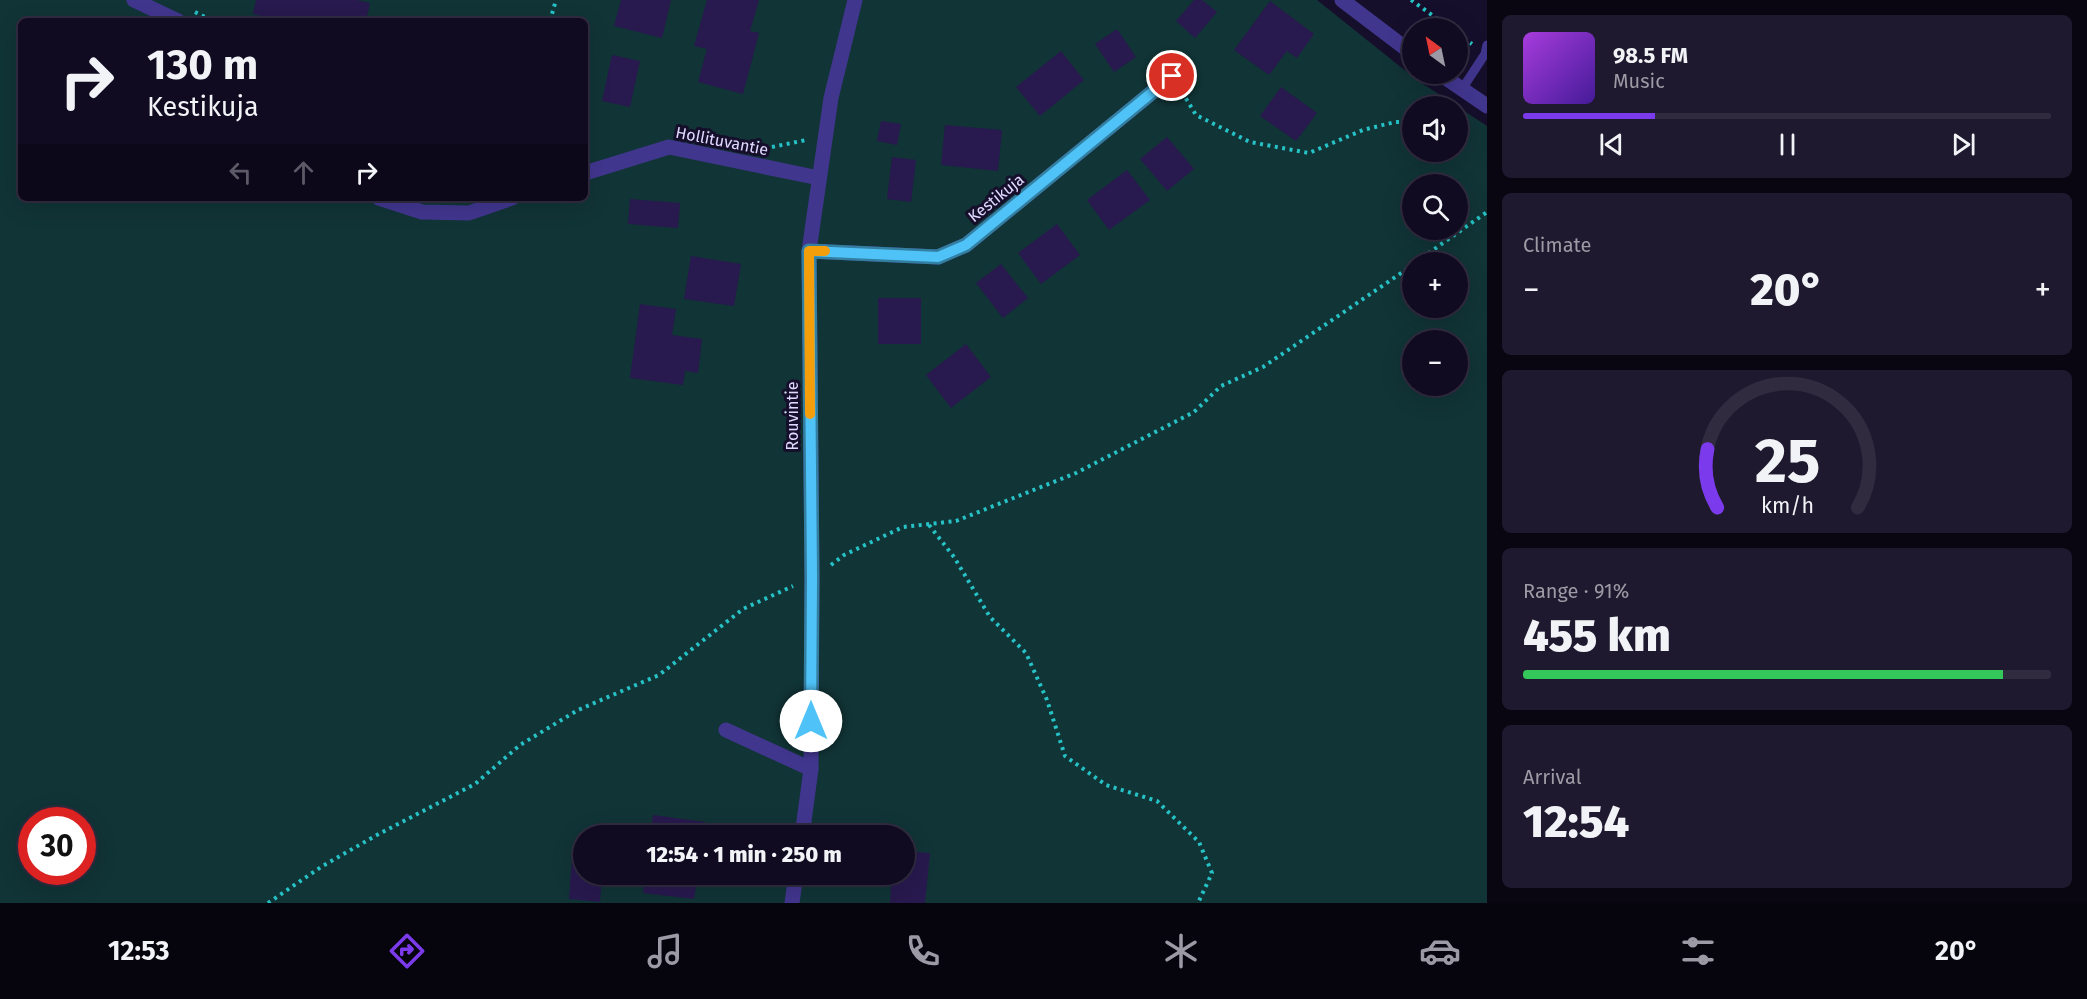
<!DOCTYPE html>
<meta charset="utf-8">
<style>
body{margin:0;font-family:"Fira Sans",sans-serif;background:#1e192e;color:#f1f3f6;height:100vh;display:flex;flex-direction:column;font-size:22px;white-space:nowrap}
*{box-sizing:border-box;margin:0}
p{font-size:20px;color:#9c9ba5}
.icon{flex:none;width:33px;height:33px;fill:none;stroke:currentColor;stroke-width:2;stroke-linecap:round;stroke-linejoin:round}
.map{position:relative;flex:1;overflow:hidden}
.side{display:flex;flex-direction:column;gap:15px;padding:15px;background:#090612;width:600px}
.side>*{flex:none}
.hud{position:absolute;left:18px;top:18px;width:570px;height:183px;border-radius:9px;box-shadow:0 6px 24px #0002,0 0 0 2px #302b3f;background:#100b21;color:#f1f3f6;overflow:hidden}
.needle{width:39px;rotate:327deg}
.controls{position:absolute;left:1402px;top:18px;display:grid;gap:12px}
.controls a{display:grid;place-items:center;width:66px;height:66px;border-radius:50%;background:#100b21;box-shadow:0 6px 24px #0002,0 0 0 2px #302b3f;font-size:30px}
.speed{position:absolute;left:18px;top:807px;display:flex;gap:12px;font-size:30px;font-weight:700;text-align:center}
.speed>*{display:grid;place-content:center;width:78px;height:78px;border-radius:50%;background:#100b21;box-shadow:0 6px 24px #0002,0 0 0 2px #302b3f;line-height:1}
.speed .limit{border:9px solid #d22;background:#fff;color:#111}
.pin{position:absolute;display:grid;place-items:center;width:51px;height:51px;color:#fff;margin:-26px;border:3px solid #fff;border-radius:50%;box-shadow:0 2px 6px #0007}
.me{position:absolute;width:66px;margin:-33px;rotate:0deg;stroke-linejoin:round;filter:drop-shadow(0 0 4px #0008)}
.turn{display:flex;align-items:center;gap:21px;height:126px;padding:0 30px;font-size:27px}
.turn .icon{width:78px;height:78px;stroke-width:2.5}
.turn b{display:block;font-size:42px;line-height:51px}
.lanes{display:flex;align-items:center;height:57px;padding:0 30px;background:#0003;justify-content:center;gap:30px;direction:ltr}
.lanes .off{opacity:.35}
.big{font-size:45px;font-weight:800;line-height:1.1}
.side .tile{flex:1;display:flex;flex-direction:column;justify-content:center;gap:9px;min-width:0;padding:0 21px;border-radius:9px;background:#1e192e}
.side .dial{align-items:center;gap:0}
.dial svg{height:156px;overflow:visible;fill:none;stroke:#302b3f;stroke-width:7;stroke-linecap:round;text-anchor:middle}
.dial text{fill:#f1f3f6;stroke:none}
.song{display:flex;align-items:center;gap:18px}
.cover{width:72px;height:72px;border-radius:9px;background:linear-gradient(135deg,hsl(280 70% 55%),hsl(260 70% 35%))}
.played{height:6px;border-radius:3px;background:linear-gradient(90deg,#7c3aed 25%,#302b3f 25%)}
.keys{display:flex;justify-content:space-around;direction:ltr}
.heat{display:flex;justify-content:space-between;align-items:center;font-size:33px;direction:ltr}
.charge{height:9px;border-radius:4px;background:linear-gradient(90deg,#34c759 91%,#302b3f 0)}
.trip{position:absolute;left:573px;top:825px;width:342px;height:60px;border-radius:30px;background:#100b21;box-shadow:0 6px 24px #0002,0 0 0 2px #302b3f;font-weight:800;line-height:60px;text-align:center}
.dock{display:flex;height:96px;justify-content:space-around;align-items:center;background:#06040d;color:#9c9ba5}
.dock .icon{width:42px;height:42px}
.dock .active{color:#7c3aed}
.dock b{font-size:27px;color:#f1f3f6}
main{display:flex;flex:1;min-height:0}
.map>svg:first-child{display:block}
</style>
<main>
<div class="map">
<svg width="1487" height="903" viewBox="0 0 1487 903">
<rect width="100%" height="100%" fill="#160f2c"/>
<path fill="#113436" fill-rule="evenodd" d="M0,0H1317L1417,80L1457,106H1413V152H1458V107L1487,126V903H0ZM21,21H585V198H21ZM1413,184H1458V230H1413ZM1413,262H1458V308H1413ZM1413,340H1458V386H1413ZM32,820H82V872H32ZM584,836H904V874H584Z"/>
<g fill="#28194e">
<path d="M256,0H357L370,3L366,21H284L253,14Z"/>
<path d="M621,0H671L662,38L614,26Z"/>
<path d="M707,0H759L750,31L759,33L743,94L698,82L707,49L694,46Z"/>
<path d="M1194,0H1202L1217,12L1195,38L1176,21Z"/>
<path d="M1270,1L1314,34L1297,58L1287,51L1269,75L1234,50Z"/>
<path d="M1117,29L1136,57L1114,72L1095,44Z"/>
<path d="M1061,51L1084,80L1040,116L1016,87Z"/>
<path d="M612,55L640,61L630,107L602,101Z"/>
<path d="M1281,87L1317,113L1296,141L1260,116Z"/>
<path d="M881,121L901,124L897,145L877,141Z"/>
<path d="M945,125L1002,130L998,171L941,165Z"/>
<path d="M1167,137L1194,169L1167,191L1140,159Z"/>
<path d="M892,157L916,160L911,202L887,199Z"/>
<path d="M1127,170L1150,200L1109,230L1087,200Z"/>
<path d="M630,199L680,203L678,228L628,224Z"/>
<path d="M1057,224L1080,255L1041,284L1018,253Z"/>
<path d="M691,256L741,264L734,306L684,299Z"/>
<path d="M1001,264L1028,298L1003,318L976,283Z"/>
<rect x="878" y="298" width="43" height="46"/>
<path d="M640,304L676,309L672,335L702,339L698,373L685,371L683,385L630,378Z"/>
<path d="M966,344L991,377L951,408L926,375Z"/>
<path d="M653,815L705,822L703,836H650Z"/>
<path d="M904,851L930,853L925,903H890L892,874H904Z"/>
<path d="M572,858L584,859V874H602L600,902L569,899Z"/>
<path d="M645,874H698L694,899L643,893Z"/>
</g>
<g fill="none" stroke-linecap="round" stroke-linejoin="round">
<g stroke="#26c2c6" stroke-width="4" stroke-dasharray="3 4.5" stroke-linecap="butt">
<path d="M1411,0L1450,28"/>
<path d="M195,12L213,21"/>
<path d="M550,21L556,0"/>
<path d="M1458,34L1472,44"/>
<path d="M1182,92L1196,115L1250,142L1309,153L1363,130L1395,122H1413"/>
<path d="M772,147L806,140"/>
<path d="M1416,262L1487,212"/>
<path d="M929,525L954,557L990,617L1026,653L1047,700L1065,756L1106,785L1157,801L1199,842L1212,873L1198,903"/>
<path d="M831,565L844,555L903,527L956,521L1076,473L1194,412L1221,386L1263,367L1413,265"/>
<path d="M268,903L321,867L375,836L475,784L520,745L578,710L659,675L743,609L793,586"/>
</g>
<path stroke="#41368e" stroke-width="9" d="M1462,89L1485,54L1487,45"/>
<g stroke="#41368e" stroke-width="15">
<path d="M134,0L178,21"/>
<path d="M585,173L669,147L819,178"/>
<path d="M379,198L422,212L469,213L512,198"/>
<path d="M809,251L938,257L966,245L1172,76"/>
<path d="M726,730L811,769"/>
<path d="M802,836L811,769L812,578L809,251L831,98L855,0"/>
<path d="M792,903L796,874"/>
</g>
<g stroke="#41368e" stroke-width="15">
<path d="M1342,0L1413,54"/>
<path d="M1440,74L1487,106"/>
</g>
</g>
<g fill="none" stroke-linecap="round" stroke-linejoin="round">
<defs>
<path id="route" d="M811,721L812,578L809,251L938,257L966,245L1172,76"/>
</defs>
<use href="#route" stroke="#337fa1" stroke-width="15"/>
<use href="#route" stroke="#4fc3f7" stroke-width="10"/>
<path stroke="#f59e0b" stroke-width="10" d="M810,414L809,251H825"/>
</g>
<g text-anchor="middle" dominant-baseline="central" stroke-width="6" stroke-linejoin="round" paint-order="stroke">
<g font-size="16" fill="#e1d9ff" stroke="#160f2c">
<text transform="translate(722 141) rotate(11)">Hollituvantie</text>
<text transform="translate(996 198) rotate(-39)">Kestikuja</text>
<text transform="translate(792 416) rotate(-90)">Rouvintie</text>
</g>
</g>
</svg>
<div class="controls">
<a><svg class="needle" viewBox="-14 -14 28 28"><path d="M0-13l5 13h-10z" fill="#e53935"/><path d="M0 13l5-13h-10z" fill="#9c9ba5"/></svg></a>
<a><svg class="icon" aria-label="sound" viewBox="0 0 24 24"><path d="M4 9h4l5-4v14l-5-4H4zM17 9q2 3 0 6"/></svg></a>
<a><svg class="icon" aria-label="search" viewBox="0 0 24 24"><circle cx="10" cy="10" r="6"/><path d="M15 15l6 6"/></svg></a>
<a>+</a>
<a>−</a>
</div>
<div class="speed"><div class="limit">30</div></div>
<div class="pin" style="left:1172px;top:76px;background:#d93025"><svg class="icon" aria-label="arrive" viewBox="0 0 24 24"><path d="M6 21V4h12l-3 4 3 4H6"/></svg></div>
<svg class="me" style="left:811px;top:721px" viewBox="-20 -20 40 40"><circle r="19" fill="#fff"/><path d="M0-13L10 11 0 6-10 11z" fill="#4fc3f7"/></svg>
<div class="trip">12:54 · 1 min · 250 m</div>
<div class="hud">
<div class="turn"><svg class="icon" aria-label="right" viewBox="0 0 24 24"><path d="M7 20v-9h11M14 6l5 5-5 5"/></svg><div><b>130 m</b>Kestikuja</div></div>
<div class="lanes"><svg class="icon off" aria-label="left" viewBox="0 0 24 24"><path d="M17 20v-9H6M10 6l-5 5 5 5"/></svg><svg class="icon off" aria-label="ahead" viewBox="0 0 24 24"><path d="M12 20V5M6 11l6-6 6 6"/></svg><svg class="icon" aria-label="right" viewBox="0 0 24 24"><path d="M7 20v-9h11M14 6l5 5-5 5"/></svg></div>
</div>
</div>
<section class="side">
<div class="tile">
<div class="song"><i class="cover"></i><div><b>98.5 FM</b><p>Music</p></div></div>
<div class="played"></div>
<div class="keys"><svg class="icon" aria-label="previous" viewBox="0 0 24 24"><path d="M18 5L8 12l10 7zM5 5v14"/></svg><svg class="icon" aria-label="pause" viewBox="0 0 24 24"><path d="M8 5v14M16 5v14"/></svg><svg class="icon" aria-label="next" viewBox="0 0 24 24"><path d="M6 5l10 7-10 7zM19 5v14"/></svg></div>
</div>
<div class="tile"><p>Climate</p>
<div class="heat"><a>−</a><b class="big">20°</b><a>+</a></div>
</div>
<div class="tile dial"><svg viewBox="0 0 100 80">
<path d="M14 69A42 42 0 1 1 86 69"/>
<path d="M14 69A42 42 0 0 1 9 39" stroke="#7c3aed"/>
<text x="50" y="56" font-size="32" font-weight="700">25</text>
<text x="50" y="72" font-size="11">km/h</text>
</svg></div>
<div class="tile"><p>Range · 91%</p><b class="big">455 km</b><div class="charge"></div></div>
<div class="tile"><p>Arrival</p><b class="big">12:54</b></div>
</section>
</main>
<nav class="dock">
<b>12:53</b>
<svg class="icon active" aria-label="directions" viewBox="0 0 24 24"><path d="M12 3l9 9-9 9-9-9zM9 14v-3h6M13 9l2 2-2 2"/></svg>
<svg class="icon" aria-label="music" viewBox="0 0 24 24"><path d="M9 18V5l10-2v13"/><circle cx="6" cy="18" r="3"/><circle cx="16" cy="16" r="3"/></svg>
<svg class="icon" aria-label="phone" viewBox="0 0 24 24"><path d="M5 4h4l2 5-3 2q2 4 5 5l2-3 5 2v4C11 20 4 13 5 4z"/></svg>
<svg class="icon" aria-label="climate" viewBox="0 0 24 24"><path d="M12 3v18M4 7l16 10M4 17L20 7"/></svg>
<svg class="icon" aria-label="car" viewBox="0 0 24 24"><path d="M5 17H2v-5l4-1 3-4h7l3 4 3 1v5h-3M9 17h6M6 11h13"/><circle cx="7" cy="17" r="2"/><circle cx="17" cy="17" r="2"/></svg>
<svg class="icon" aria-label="filters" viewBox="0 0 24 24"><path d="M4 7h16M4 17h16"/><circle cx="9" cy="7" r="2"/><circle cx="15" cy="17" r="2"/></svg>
<b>20°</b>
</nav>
